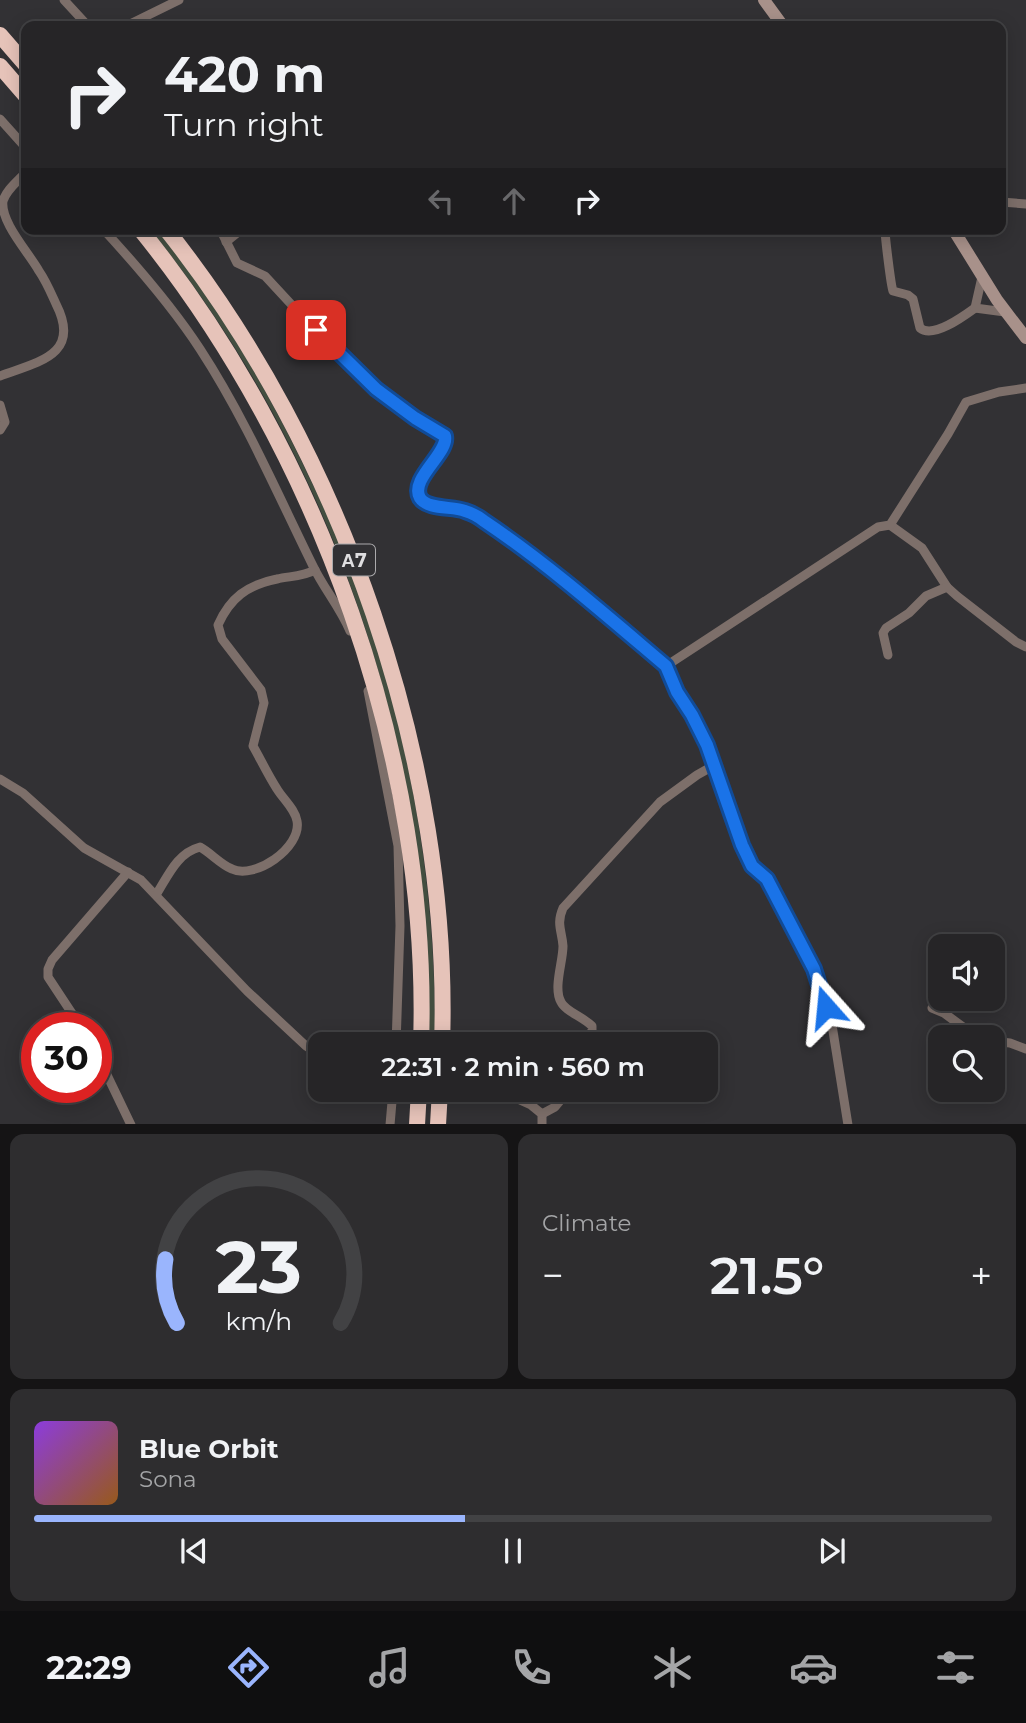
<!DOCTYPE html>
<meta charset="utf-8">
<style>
body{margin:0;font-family:Montserrat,sans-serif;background:#2e2d2f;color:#f1f3f6;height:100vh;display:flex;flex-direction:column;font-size:26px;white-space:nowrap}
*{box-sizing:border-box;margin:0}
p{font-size:23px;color:#a4a5a7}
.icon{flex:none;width:38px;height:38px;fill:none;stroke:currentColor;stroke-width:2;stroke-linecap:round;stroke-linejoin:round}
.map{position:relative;height:1124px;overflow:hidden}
.side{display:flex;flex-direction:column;gap:10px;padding:10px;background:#151415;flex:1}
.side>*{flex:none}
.guide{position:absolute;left:21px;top:21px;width:985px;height:214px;border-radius:14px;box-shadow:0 4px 18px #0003,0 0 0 2px #424244;background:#262527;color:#f1f3f6;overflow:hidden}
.buttons{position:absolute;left:928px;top:934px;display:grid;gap:14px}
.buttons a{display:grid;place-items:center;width:77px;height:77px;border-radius:14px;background:#262527;box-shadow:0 4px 18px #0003,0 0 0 2px #424244;font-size:35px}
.speed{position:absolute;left:21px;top:1012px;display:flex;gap:14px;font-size:35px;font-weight:700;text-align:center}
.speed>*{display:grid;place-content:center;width:91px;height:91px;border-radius:50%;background:#262527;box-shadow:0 4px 18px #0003,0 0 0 2px #424244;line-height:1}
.speed .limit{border:10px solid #d22;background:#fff;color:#111}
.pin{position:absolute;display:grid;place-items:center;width:60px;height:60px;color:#fff;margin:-30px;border-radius:14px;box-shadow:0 4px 10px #0006}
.me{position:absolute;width:77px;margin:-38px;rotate:342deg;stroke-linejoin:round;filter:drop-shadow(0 0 5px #0008)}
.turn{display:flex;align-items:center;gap:24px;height:147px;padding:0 28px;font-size:32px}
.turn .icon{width:91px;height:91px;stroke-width:2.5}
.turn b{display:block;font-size:49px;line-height:60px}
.lanes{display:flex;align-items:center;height:66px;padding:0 28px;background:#0003;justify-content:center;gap:35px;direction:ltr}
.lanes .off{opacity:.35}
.big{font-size:52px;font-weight:600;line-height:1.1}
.side .widget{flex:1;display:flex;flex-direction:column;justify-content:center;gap:10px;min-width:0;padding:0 24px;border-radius:14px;background:#2e2d2f}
.side .dial{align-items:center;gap:0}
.dial svg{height:182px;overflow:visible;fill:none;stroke:#424244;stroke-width:7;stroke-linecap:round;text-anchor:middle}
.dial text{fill:#f1f3f6;stroke:none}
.song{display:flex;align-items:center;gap:21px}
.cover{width:84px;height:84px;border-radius:10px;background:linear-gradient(135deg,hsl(270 70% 55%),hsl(30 70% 35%))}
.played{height:7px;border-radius:4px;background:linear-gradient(90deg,#9ab5fd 45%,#424244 45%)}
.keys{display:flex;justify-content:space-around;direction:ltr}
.heat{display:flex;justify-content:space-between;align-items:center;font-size:38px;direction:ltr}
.side .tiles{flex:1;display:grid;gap:10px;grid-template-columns:1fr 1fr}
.widget:last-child{grid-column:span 2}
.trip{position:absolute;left:308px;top:1032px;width:410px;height:70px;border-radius:14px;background:#262527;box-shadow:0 4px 18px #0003,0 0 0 2px #424244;font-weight:600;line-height:70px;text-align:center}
.menu{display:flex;height:112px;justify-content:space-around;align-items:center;background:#0f0f10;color:#a4a5a7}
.menu .icon{width:49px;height:49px}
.menu .current{color:#9ab5fd}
.menu b{font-size:32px;color:#f1f3f6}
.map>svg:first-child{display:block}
</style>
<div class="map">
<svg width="1026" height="1125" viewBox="0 0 1026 1125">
<rect width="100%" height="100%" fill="#323134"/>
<path fill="#434e40" d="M150,229H157C214,299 260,377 300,458C310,480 322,502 332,524C402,687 437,868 435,1045H429C433,754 334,455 150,229Z"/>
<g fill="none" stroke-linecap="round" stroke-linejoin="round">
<g stroke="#7d6f6a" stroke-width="9">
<path d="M64,0L88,26"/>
<path d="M126,26L179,0"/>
<path d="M0,119L26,148"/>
<path d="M1001,202L1026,204"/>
<path d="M103,229C138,267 172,306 200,349C245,418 277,493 313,566C324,589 340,607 350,631"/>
<path d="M220,229L237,263L265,276L315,330L376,389L415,418L445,436C449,453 409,479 420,498C428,510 453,507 465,511C472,513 479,517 484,521C549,564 606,617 666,666L677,692L692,715L707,745L742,845L752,866L767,879L814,969L832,1025L848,1125"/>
<path d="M885,229C885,237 891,286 893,291L908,295L913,299L920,328C933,339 964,316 975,308"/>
<path d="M915,229H916"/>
<path d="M226,242L242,229"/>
<path d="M982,277L975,308L1005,312"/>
<path d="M0,376C38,362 82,355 56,304C51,293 46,281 39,271C29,253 0,222 3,201C6,190 18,181 26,172"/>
<path d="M0,405L5,422L0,430"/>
<path d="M890,525L922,548L947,587L957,596L1016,642L1026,647"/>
<path d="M888,655L883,633L886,628L909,613L926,596L947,587"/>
<path d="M666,666L878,527L890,525L948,434L966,402L999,392L1026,388"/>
<path d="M368,691L398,846L400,926L396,1045"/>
<path d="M0,779L23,793L84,848L141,880L247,991L306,1046L320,1055"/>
<path d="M156,895C168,876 177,853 200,847C211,853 220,864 232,869C254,880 302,848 297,821C295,809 283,799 277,789C268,775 261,760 253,746L264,703L261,690L222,639L218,625C230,598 247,585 277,579C290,576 302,577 315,570"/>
<path d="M932,1008L944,1013L978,1038"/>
<path d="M81,1027L48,977V969L52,960L128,872"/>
<path d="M992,1041L1010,1043L1026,1049"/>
<path d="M592,1045V1026C583,1017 565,1011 561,1002C553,988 563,962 563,946C562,931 556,924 563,908L660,802L697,775L713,766"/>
<path d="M96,1052L131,1125"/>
<path d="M498,1090L531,1105L542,1114V1125"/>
<path d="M542,1114L555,1107L569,1090"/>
<path d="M390,1125L393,1090"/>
</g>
<g stroke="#a8918a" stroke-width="12">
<path d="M764,0L783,26"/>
<path d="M953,229L997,300L1026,338"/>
</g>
<g stroke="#e6c3b9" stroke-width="16">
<path d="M0,35L26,65"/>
<path d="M0,66L26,96"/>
<path d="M140,229C319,449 431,761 421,1045"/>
<path d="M166,229C341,448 452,764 442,1045"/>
<path d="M417,1125L419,1090"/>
<path d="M438,1125L440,1090"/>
</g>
</g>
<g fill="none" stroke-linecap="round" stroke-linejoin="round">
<defs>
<path id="route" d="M316,330L376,389L415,418L445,436C449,453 409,479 420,498C428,510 453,506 465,511C472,513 479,517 484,521C548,564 607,616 666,666L677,692L692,715L707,745L742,845L752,866L767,879L814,969L826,1007"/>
</defs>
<use href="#route" stroke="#114b97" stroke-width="18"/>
<use href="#route" stroke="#1a73e8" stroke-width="12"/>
</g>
<g text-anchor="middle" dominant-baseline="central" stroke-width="7" stroke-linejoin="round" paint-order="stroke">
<rect fill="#323134" stroke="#abaaac" stroke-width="2" x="333" y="544.5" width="42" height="31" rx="5"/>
<g font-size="19" font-weight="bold" fill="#dfdee0">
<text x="354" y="560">Α7</text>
</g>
</g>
</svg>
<div class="buttons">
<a><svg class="icon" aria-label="sound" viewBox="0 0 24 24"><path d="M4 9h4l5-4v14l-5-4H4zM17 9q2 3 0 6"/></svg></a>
<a><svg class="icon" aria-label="search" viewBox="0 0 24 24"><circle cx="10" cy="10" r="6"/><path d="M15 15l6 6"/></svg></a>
</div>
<div class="speed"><div class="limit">30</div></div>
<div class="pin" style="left:316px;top:330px;background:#d93025"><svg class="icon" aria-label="arrive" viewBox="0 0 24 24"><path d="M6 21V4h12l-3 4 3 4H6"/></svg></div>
<svg class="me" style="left:826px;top:1007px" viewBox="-20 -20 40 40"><path d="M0-17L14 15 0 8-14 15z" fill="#1a73e8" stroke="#fff" stroke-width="4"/></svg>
<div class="trip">22:31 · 2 min · 560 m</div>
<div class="guide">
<div class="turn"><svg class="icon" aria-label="right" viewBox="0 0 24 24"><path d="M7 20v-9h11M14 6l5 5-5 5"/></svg><div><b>420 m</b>Turn right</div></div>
<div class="lanes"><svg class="icon off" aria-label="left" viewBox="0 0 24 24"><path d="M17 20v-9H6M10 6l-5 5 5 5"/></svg><svg class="icon off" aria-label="ahead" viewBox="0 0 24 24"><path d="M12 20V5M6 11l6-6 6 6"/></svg><svg class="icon" aria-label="right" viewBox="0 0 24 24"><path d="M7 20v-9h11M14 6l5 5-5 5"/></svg></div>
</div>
</div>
<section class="side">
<div class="tiles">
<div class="widget dial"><svg viewBox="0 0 100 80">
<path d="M14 69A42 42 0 1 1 86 69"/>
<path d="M14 69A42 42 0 0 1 9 41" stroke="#9ab5fd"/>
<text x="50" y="56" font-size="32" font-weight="700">23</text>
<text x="50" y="72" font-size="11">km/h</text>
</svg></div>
<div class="widget"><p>Climate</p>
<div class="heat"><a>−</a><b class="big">21.5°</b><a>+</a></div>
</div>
<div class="widget">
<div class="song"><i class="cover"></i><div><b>Blue Orbit</b><p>Sona</p></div></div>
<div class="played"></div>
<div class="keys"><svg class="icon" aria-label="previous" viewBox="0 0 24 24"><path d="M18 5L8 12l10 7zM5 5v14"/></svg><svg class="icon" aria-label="pause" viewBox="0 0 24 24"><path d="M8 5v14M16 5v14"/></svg><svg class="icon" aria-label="next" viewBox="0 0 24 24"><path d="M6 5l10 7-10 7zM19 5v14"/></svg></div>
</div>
</div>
</section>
<nav class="menu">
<b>22:29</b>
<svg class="icon current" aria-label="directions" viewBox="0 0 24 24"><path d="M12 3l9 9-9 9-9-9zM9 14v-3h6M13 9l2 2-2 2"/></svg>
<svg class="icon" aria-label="music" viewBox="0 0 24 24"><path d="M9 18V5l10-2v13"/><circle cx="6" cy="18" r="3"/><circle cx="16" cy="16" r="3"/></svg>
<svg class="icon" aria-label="phone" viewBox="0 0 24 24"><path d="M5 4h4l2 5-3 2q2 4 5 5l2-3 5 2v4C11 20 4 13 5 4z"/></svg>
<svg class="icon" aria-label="climate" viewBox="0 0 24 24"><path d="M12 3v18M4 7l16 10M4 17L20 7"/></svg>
<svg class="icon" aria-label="car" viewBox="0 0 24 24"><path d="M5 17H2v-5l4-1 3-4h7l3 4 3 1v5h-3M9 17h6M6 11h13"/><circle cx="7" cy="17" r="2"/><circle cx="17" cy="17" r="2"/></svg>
<svg class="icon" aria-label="filters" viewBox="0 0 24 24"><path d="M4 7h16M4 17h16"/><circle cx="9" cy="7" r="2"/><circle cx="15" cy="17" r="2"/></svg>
</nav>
